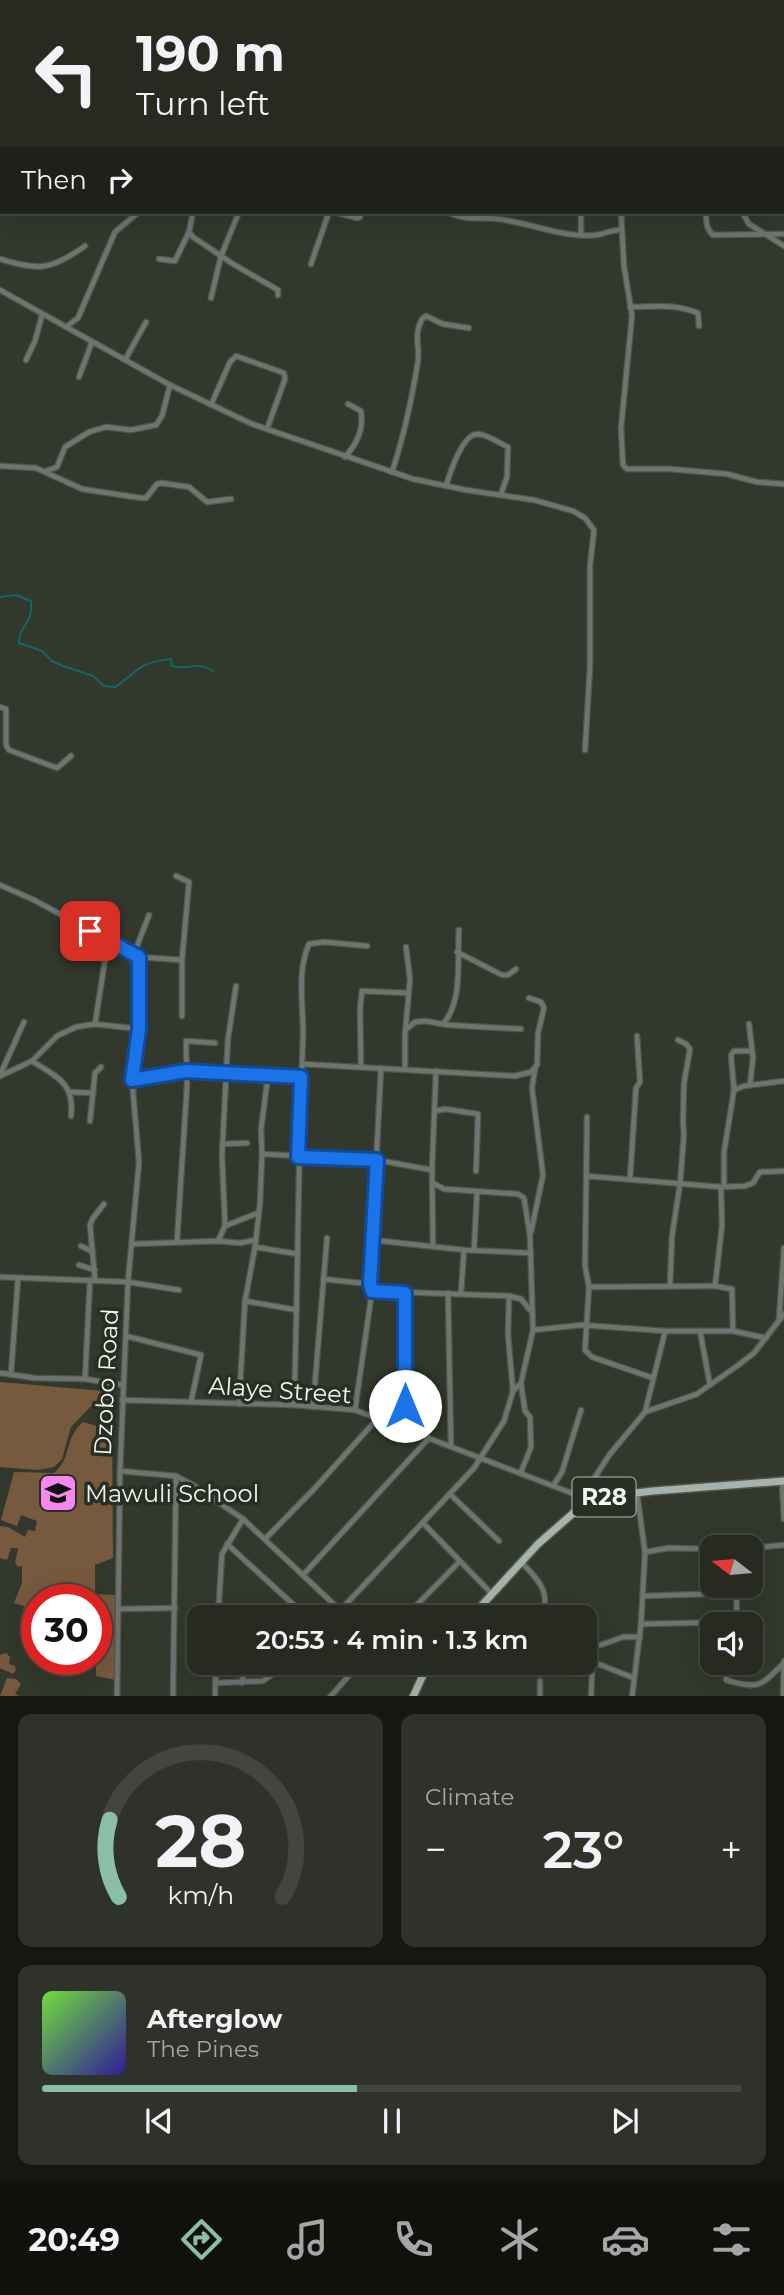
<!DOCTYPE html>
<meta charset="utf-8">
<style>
body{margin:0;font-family:Montserrat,sans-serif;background:#2e322a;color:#f1f3f6;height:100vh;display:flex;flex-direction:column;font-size:26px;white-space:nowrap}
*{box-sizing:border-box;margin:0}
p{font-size:23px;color:#a4a7a5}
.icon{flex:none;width:38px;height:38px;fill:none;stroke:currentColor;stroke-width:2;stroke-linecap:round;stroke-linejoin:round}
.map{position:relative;height:1696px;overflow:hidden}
.side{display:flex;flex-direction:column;gap:18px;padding:18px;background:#151712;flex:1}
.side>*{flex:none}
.banner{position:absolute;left:0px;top:0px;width:784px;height:214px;box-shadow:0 7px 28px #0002,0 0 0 2px #42463f;background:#262a21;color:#f1f3f6;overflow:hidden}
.needle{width:46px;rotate:286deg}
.tools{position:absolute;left:700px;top:1535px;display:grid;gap:14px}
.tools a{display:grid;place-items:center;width:63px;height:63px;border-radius:14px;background:#262a21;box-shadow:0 7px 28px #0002,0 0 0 2px #42463f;font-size:35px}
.speed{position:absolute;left:21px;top:1584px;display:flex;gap:14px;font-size:35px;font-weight:700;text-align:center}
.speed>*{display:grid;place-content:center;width:91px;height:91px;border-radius:50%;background:#262a21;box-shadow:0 7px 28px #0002,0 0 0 2px #42463f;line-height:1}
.speed .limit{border:10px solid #d22;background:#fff;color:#111}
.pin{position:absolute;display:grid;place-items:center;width:60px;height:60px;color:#fff;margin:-30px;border-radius:14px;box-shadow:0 4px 10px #0006}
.me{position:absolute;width:77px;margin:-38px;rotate:0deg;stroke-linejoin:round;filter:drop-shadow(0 0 5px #0008)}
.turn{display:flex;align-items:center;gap:24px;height:147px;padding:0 21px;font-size:32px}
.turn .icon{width:91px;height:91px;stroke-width:2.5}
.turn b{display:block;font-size:49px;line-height:60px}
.then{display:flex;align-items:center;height:66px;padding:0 21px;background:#0003;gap:14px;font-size:26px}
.big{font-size:52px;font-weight:600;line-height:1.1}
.side .tile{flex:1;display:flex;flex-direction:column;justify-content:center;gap:10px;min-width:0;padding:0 24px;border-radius:14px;background:#2e322a}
.side .dial{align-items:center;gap:0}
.dial svg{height:182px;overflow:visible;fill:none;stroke:#42463f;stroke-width:7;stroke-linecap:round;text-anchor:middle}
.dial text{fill:#f1f3f6;stroke:none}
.song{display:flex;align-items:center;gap:21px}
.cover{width:84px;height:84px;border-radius:10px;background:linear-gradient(135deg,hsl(100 70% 55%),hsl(250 70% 35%))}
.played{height:7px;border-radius:4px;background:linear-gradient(90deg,#8abfa5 45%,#42463f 45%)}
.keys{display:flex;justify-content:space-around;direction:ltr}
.heat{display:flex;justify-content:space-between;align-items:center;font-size:38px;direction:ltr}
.side .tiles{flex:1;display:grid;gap:18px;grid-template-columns:1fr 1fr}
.tile:last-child{grid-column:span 2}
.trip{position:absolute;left:187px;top:1605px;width:410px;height:70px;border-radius:14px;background:#262a21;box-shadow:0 7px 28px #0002,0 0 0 2px #42463f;font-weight:600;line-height:70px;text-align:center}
.tabs{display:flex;height:112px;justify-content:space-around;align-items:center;background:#0f110d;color:#a4a7a5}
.tabs .icon{width:49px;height:49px}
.tabs .on{color:#8abfa5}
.tabs b{font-size:32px;color:#f1f3f6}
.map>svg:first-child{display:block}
</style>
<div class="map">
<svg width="784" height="1697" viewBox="0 0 784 1697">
<rect width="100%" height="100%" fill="#32382c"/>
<g fill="#775a3d">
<path d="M0,1382L115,1392V1400H97L71,1427L62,1459L54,1467L38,1470L0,1467Z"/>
<path d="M83,1422L112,1430L113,1558L95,1565V1594L115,1595L116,1680L96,1676V1600H37V1615L23,1611L24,1606L14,1603L22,1583V1566L18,1567L15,1563L18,1548H11L7,1560L0,1558V1526L8,1527L25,1537L28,1530L35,1531L37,1521L21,1515L17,1526L1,1520L14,1472L54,1473C73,1457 63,1439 83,1422Z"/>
<path d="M6,1653L10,1657L9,1664L15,1666L16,1670L13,1674L0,1668V1655Z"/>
<path d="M7,1678L16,1679L21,1684L15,1694L19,1696H0Z"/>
</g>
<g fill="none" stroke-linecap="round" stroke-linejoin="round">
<path stroke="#0d6a6a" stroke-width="2" d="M0,597L16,595L31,601C33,626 19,624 19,643L42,651L52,661L63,666L93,676L104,686L115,687C139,671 138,662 171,659L172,666C188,671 196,660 213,671"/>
<defs>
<g id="street">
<path d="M558,0V2"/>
<path d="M610,0V2"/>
<path d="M692,0V2"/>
<path d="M769,0L770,2"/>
<path d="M140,2L141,0"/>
<path d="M599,2L602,0"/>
<path d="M782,29L784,33"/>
<path d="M0,83L2,78"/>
<path d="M0,94H2"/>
<path d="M782,132H784"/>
<path d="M782,193H784"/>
<path d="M193,212L189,232L193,237L233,264L278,290V295"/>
<path d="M334,212L357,218L360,217L362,212"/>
<path d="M621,212L624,266L632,316L621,428L623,465L627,469H670L727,474L757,482L784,484"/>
<path d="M706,212C706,221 706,229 713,235L784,234"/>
<path d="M742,212L749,224L784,246"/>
<path d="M450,213C466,221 481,217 498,219C531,223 562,238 596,235C605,234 612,229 622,230"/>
<path d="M581,234V212"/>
<path d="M0,259C39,271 51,270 85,246"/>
<path d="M159,259L175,261L189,232"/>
<path d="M311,264L329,212"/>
<path d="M0,290L170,385L252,424L413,479L466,490L534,500L573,511L585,518L594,530L590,566V667L585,750"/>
<path d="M211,298L221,256L239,212"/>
<path d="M630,307C656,307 673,303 698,313L699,326"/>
<path d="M66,327L78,318L115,232L139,212"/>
<path d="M26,360L35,341L42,315"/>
<path d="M125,360L146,322"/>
<path d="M79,377L92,342"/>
<path d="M211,405L230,362L236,356L284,373L285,379L267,429"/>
<path d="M345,457C357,444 364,429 361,411L348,404"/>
<path d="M0,466L36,468L82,489L141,498H146L157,484L161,483L189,487L207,502L231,499"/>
<path d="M46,471L57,467L65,447L89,432L106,427L131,430L156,425L162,416L170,385"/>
<path d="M392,472C404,436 412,398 418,361C420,345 413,336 422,319L426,316L443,324L469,328"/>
<path d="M446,486C450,473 462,435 477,434C487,434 499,443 508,447L507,477L501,494"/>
<path d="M0,707L6,709V745L9,750L57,768L71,756"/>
<path d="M176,876L189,882L182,960V1016"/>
<path d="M0,885L34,900L139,957L182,960"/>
<path d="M457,952L502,975H508L516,969"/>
<path d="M134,954L149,915"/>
<path d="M139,957V1029L132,1080L139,1162L128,1282L179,1290"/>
<path d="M444,1023C463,1000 457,959 459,930"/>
<path d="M95,1024L108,941"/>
<path d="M749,1024L753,1058L750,1085"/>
<path d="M408,1028L415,1022L425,1021L448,1025L521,1029"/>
<path d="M32,1061C57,1077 75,1083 71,1116"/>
<path d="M302,1064L515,1076L531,1072L537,1065L538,1033L544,1008L541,1002L529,998"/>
<path d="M361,1067L360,1008L362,991L408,993"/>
<path d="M405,1069V1035L410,979L406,947"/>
<path d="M0,1075L24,1022"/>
<path d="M0,1076L32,1061L57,1036L76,1027L95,1024L139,1029"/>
<path d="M132,1080L186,1071L301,1077"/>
<path d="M734,1090L744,1086L784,1081"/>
<path d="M70,1092L93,1093"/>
<path d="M435,1111L445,1109L478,1114L476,1171"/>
<path d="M587,1117L585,1266L589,1287L585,1350L592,1357L653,1378"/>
<path d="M90,1121L95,1073L101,1067"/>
<path d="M223,1144L247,1143"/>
<path d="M262,1154L377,1160L432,1170"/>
<path d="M586,1176L721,1187L745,1186L753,1183L760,1172L784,1171"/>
<path d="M630,1179L636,1088L640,1082L637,1036"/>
<path d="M433,1183L444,1189L518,1194L524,1198L530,1236L533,1330L521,1383L513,1391"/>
<path d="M724,1186V1152L734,1090L731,1055L734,1051H751"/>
<path d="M721,1187L722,1226L715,1286L732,1289L733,1331"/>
<path d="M225,1226L258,1213"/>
<path d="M531,1232L543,1175L532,1088L535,1069"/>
<path d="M373,1240L464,1250L531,1253"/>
<path d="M177,1241L187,1086L186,1041L215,1043"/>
<path d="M218,1241L225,1226L222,1155L228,1039L236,986"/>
<path d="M133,1244L218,1241L240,1243L256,1240"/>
<path d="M81,1246L93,1252"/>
<path d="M255,1247L298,1254"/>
<path d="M433,1247L432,1170L436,1071"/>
<path d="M474,1250L477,1192"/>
<path d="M79,1265L95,1270"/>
<path d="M0,1277L128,1282L120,1471L117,1697"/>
<path d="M323,1279L370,1284"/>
<path d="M95,1280L90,1225L93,1218L104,1204"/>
<path d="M670,1286L672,1236L680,1184L684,1134L683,1123L684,1083L690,1049L686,1044L678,1040"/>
<path d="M589,1287L715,1286"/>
<path d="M372,1291L509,1296L521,1299L530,1310"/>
<path d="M461,1292L464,1250"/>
<path d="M448,1293L451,1446"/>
<path d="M405,1294V1429"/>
<path d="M245,1301L297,1310"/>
<path d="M779,1320L784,1248"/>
<path d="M533,1330L582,1325L665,1331H733L766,1338"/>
<path d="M700,1331L710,1385"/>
<path d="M126,1336L201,1355L191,1402"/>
<path d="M0,1373L35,1378L85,1379L123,1385"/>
<path d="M11,1374L18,1278"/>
<path d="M85,1379L90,1280"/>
<path d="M521,1384L525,1411L530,1417L531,1447L521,1472"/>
<path d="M122,1400L294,1405L355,1410L582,1497L586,1502"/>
<path d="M239,1404L245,1301L255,1247L260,1204L262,1154L261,1129L268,1076"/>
<path d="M294,1405C298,1283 298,1161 303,1038C304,1008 296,973 309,944L324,942L367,946"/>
<path d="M313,1407L327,1238"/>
<path d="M355,1410L372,1291L370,1284L381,1068"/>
<path d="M645,1412L665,1332"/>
<path d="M120,1471L176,1476L193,1485L243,1519L222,1554L218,1617"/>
<path d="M782,1481L784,1519"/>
<path d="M553,1486L562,1472L581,1410"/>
<path d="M637,1493L645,1552L641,1624"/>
<path d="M450,1494L499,1541"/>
<path d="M582,1497L610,1454L645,1412L697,1394L737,1366L754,1353L784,1314"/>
<path d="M243,1519L340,1610"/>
<path d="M423,1523L492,1594"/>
<path d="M265,1539L315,1488L377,1419"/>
<path d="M227,1544L307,1617"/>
<path d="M751,1548L784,1545"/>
<path d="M645,1552L669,1548L712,1549"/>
<path d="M521,1562C534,1575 551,1591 543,1610"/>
<path d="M303,1575L429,1438"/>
<path d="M643,1596L736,1593"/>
<path d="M347,1604L362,1617"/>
<path d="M119,1609L175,1608"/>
<path d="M290,1617L297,1609"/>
<path d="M334,1617L474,1468L504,1421L513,1391L508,1335L509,1296"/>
<path d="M405,1617L459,1562"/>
<path d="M410,1662L422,1675"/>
<path d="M593,1662L634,1678"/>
<path d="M727,1662L726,1680C760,1690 760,1686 784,1663"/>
<path d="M215,1683L263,1681L290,1662"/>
<path d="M242,1683L245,1662"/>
<path d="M173,1697L176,1476"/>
<path d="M215,1697L216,1662"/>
<path d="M330,1697L361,1662"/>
<path d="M540,1697V1681"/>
<path d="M591,1697L593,1651L595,1647L623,1637H640"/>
<path d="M632,1697L641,1624L732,1622L737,1616L736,1586"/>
<path d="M783,1697L784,1661"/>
</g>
<path id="secondary" d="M0,8L2,9"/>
<g id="primary">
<path d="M94,2L95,0"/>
<path d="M0,202L2,199"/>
<path d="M471,1617L538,1544L586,1502L610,1496L653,1491L784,1481"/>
<path d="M413,1697L423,1675L433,1662"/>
</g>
</defs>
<use href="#street" stroke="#51564b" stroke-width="7"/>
<use href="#secondary" stroke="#51564b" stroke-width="9"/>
<use href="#primary" stroke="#51564b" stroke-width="10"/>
<use href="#street" stroke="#6e7571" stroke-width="4.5"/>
<use href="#secondary" stroke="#8d9892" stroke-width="6"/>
<use href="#primary" stroke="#a5b3ac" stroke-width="7"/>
</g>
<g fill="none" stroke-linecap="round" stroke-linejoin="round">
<defs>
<path id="route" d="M90,931L139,957V1029L132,1080L186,1071L301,1077L298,1157L377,1160L370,1284L372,1291L405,1293V1406"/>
</defs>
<use href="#route" stroke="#114b97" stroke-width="18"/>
<use href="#route" stroke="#1a73e8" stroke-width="12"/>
</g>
<defs>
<symbol id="school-square" viewBox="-11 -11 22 22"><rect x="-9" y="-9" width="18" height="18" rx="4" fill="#f688ed" stroke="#282e23"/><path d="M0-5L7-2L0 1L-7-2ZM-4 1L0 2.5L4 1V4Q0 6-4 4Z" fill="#111"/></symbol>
</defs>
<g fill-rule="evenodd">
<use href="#school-square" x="36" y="1471" width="44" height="44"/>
</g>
<g text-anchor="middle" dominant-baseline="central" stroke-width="7" stroke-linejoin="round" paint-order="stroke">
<rect fill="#282e23" stroke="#b5bab1" stroke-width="2" x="572.5" y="1477.5" width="63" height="39" rx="5"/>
<g font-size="23" font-weight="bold" fill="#f2f6ee">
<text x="604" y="1497">R28</text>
</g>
<g font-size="24" fill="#f2f6ee" stroke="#282e23">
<text transform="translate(106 1382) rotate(-87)">Dzobo Road</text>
<text transform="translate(280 1390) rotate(4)">Alaye Street</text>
</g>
<g font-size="24" fill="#f2f6ee" stroke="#282e23" text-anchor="start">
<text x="85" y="1493">Mawuli School</text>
</g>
</g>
</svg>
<div class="tools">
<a><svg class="needle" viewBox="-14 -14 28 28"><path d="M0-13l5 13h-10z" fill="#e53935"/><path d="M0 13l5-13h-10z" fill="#a4a7a5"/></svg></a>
<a><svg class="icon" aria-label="sound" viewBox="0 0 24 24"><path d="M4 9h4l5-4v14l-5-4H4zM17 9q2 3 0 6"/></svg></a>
</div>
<div class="speed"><div class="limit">30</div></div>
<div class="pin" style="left:90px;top:931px;background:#d93025"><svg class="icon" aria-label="arrive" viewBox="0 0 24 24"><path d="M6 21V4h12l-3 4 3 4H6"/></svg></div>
<svg class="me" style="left:405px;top:1406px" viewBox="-20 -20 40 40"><circle r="19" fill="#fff"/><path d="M0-13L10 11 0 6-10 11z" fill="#1a73e8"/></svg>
<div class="trip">20:53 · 4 min · 1.3 km</div>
<div class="banner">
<div class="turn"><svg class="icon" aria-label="left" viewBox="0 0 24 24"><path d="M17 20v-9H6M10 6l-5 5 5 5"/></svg><div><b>190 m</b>Turn left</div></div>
<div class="then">Then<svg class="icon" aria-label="right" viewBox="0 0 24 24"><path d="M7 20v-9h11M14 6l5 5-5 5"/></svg></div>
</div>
</div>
<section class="side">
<div class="tiles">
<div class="tile dial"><svg viewBox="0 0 100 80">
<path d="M14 69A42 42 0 1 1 86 69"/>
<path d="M14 69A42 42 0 0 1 10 35" stroke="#8abfa5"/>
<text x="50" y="56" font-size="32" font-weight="700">28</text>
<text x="50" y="72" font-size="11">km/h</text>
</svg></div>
<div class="tile"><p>Climate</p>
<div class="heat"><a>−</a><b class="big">23°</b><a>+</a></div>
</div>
<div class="tile">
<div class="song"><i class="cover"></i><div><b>Afterglow</b><p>The Pines</p></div></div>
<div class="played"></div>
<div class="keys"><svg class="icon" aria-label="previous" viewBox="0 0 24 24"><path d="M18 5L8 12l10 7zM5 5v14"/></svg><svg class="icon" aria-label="pause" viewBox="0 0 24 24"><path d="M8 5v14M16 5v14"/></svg><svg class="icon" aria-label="next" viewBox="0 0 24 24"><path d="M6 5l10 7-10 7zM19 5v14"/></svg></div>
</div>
</div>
</section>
<nav class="tabs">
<b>20:49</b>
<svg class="icon on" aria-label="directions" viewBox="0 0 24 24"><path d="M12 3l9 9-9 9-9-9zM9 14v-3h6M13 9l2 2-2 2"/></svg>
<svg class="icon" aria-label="music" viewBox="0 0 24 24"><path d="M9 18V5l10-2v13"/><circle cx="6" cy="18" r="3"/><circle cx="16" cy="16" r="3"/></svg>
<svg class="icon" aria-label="phone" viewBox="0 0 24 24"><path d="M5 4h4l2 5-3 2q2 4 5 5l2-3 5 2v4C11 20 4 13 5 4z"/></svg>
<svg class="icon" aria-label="climate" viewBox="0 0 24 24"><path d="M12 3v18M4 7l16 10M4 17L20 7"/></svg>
<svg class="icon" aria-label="car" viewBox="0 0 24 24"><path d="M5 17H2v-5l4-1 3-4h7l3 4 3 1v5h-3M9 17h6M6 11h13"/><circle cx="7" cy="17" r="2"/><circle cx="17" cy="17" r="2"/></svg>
<svg class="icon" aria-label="filters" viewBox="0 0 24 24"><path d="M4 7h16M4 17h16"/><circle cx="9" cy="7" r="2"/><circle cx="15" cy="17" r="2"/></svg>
</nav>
